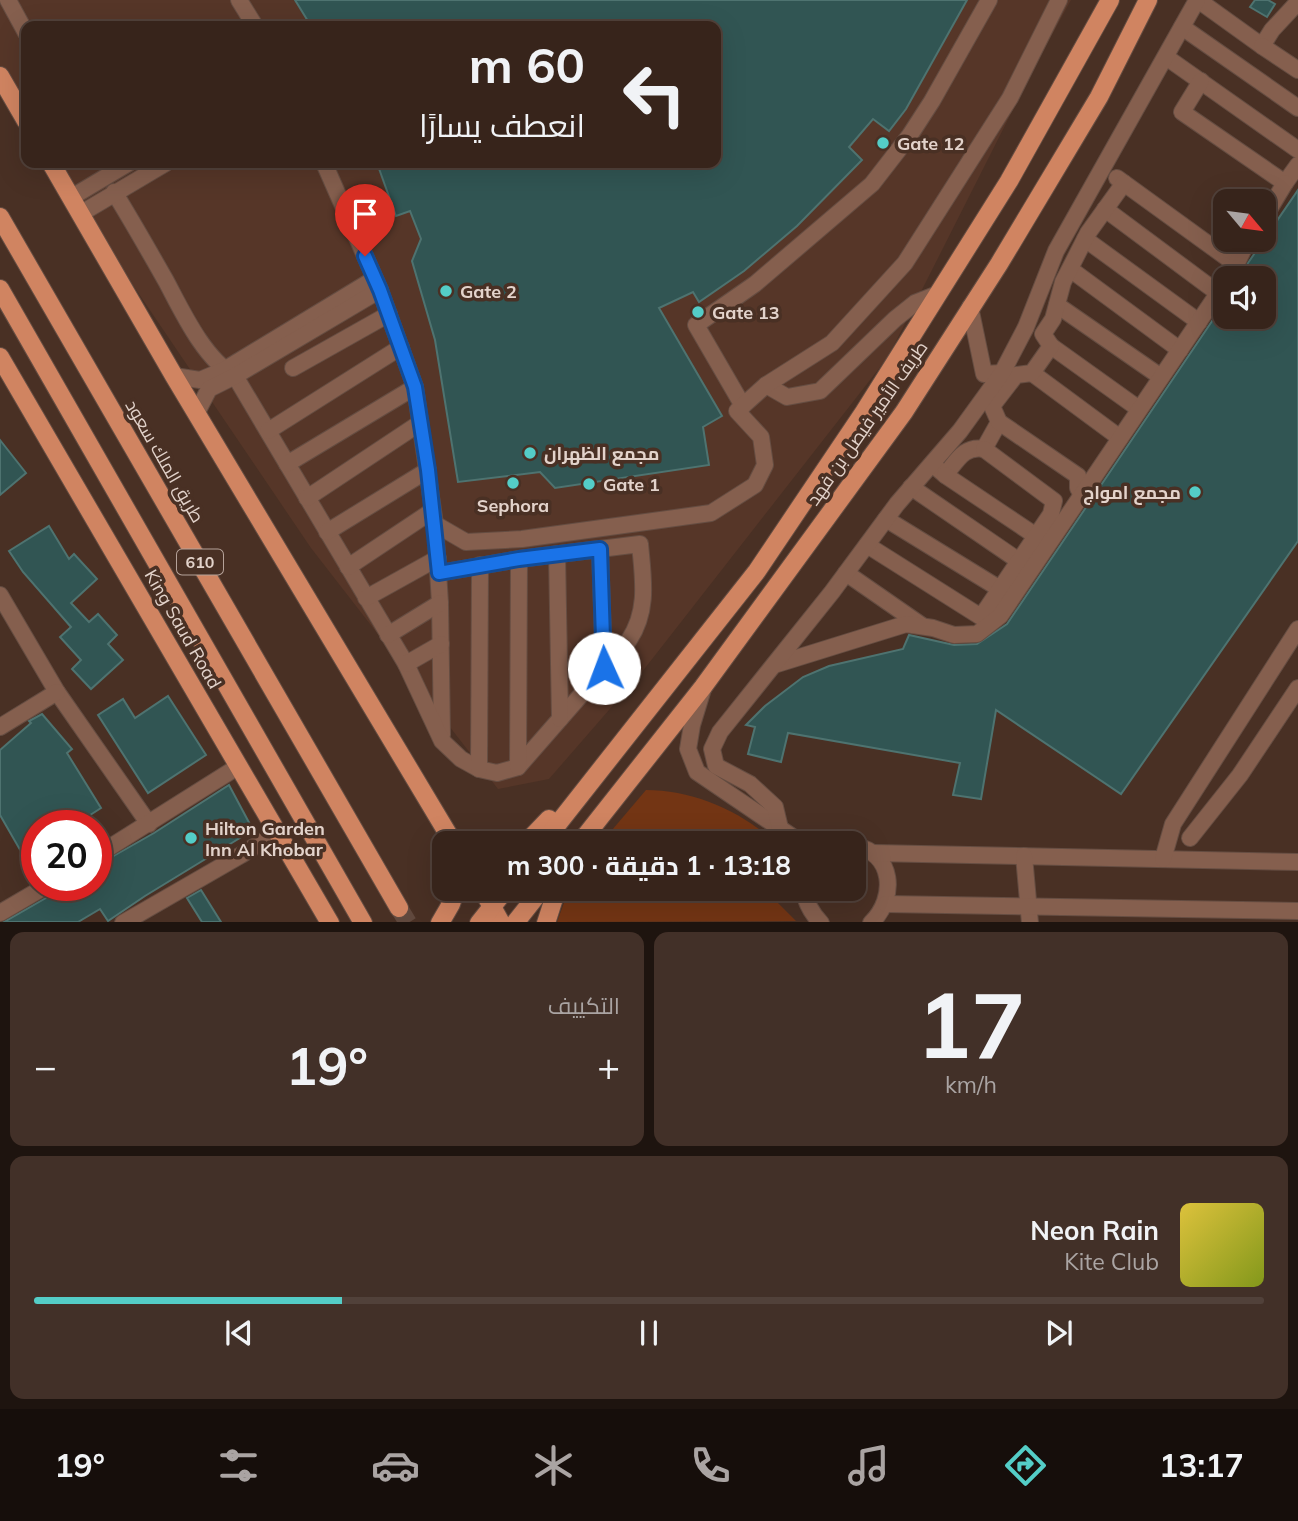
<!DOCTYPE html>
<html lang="ar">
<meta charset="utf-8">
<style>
body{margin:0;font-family:Mulish,Cairo,sans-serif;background:#423028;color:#f1f3f6;direction:rtl;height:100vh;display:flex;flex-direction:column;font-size:26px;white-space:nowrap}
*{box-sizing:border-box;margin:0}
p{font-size:23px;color:#aaa4a3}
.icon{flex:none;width:38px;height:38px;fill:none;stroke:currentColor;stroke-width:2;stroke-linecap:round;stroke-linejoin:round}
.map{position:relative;height:922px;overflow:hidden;direction:ltr}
.sheet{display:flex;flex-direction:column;gap:10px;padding:10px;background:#1e140f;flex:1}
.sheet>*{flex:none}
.guide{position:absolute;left:21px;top:21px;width:700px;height:147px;border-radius:14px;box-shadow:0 7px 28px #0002,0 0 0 2px #51413a;direction:rtl;background:#37241b;color:#f1f3f6;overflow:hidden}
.needle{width:46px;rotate:119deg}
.tools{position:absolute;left:1213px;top:189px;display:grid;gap:14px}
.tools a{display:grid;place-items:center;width:63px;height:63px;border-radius:14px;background:#37241b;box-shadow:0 7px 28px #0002,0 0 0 2px #51413a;font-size:35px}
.speed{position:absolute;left:21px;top:810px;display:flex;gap:14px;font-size:35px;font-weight:700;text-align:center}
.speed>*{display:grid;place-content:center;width:91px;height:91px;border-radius:50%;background:#37241b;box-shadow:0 7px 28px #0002,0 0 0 2px #51413a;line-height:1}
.speed .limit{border:10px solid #d22;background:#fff;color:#111}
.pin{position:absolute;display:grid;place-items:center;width:60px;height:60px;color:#fff;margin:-72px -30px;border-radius:50% 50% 50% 0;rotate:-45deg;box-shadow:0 0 7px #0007}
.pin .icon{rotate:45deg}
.me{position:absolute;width:77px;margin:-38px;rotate:358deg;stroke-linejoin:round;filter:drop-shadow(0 0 5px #0008)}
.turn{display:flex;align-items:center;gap:24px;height:147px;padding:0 21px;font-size:32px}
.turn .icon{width:91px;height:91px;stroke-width:2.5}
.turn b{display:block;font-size:49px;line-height:60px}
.big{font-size:52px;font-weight:700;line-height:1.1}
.sheet .card{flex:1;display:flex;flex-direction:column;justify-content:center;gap:10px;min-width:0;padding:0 24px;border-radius:14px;background:#423028}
.sheet .dial{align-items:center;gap:0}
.dial b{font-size:91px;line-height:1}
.song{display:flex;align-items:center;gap:21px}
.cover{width:84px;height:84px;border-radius:10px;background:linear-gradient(135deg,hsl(50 70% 55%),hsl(70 70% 35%))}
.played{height:7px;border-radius:4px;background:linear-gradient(90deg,#54cdc7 25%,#51413a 25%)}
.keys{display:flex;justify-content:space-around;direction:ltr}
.heat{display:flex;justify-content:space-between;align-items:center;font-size:38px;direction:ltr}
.sheet .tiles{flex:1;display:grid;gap:10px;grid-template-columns:1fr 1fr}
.card:last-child{grid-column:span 2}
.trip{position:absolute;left:432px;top:831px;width:434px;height:70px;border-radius:14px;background:#37241b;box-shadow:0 7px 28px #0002,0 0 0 2px #51413a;font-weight:700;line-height:70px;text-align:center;direction:rtl}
.menu{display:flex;height:112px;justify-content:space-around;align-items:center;background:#160e0b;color:#aaa4a3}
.menu .icon{width:49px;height:49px}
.menu .active{color:#54cdc7}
.menu b{font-size:32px;color:#f1f3f6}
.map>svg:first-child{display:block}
</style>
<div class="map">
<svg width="1298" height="923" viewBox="0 0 1298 923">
<rect width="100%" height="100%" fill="#493024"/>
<path fill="#563628" d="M0,0H1071L1035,66L888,357L642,672L549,779L498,789L311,548L118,263L56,163H716V26H26V114L0,72Z"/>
<g fill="#733514">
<path d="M646,790C693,790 742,811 775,843H601Z"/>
<path d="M569,889H781L778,903L796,921L557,922Z"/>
</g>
<g fill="#315553" stroke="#4e7370" stroke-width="2">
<path d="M295,0H967L906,109L889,131L873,119L849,147L862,160L797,226L744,271L699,302L693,292L659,308L722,416L703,427L709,465L555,488L540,472L458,482L435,340L412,261L421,239L410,211L396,216L377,163H716V26H311Z"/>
<path d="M1255,0H1268L1275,4L1267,17L1250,7Z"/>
<path d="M1298,190V541L1121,794L996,710L981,799L953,795L960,763L788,733L781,762L748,754L755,727L746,725L765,706L803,677L829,666L903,649L909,635L954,645L977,644L1007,624L1225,302V317H1264V278H1241L1248,263Z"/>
<path d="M0,440L26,473L0,495Z"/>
<path d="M49,526L69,559L74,554L97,579L71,603L89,622L98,614L117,635L108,644L123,660L91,689L72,669L81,660L60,637L71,627L23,572L9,551Z"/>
<path d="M168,696L206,755L148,793L98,715L123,699L135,718Z"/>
<path d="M42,714L72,749L67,753L101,808L73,826H37V847L23,855L0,815V750L31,723L29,721Z"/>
<path d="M229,785L253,830L145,896L108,921L100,909L78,922H4L51,895L56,886H96V866L154,833Z"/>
<path d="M201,890L221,922H202L187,898Z"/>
</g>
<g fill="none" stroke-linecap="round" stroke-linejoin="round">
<path stroke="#60483d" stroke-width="18" stroke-dasharray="18 9" stroke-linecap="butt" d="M399,908L408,923"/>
<defs>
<g id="minor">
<path d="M8,0L26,33"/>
<path d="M239,0L255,26"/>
<path d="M1198,0L1262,46L1272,30L1298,2"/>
<path d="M1182,27L1298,108"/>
<path d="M1262,46L1298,70"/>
<path d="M1166,57L1298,150"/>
<path d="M1201,81L1182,112L1285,183L1298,165"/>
<path d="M324,163L380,290L415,387L435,524L440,603L442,735"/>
<path d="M1117,178L1237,265"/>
<path d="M114,192C132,221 149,251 166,281C182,311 204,359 235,376L406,664L442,741L461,759L479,769L497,773L518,767L629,640C649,610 643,578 640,544L519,559L439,573"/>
<path d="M72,197L129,163"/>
<path d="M1105,209L1218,293"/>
<path d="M80,214L166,163"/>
<path d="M1264,218L1285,183"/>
<path d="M1085,239L1199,322"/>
<path d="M1070,269L1180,350"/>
<path d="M1232,273L1248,240"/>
<path d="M1057,305L1161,377"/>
<path d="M970,307L984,374L1002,373"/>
<path d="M1051,346L1139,409"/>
<path d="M293,368L389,314"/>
<path d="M1032,373L1120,438"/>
<path d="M174,376L200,380L224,370L374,279"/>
<path d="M766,385L787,397L820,391L895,319L915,303L938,294"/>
<path d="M743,406L696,325L755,284L872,184L910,135L932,101L989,0"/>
<path d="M197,412L209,389L235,376L380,290"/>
<path d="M268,431L401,347"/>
<path d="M287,464L415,387"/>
<path d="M938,469L945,475C957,461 964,445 984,449L999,422"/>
<path d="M945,475L1036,536"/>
<path d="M911,487L1019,561"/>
<path d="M1082,495L1078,488V476L999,422L992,406L1016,375L1032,373L1051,346L1043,334L1053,319L1063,282L1088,233L1124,183"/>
<path d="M307,498L420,423"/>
<path d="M886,519L1000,589"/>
<path d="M435,524L466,542L522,539L711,513L755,485L765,465L761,437L737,411L766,385L832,343L905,263L1010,98L1059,0"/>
<path d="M327,532L428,470"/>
<path d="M867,545L981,617L1051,514L1054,501L984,449"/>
<path d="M600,549L604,668"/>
<path d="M557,554L560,719"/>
<path d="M348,567L432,511"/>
<path d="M846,573L921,625"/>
<path d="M0,595L57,692L149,824"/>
<path d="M366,598L438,558"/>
<path d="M388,635L440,603"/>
<path d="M406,664L441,644"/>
<path d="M774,665L906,624L933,628L954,635L977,634L1000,616L1225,283"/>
<path d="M703,689L692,725L688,749L697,772L803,844"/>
<path d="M0,727L57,692"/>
<path d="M518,767L519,559"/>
<path d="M479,769L480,565"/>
<path d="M780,828L775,807L750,784L716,766L712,749L720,732L832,592L897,504L960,431L1002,373L1026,327L1056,251L1197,0"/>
<path d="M1190,838L1240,775L1298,688"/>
<path d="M854,846C894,852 897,898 871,923"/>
<path d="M873,853L1298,862"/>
<path d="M96,856L239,766"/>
<path d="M1024,856L1030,923"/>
<path d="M1163,859L1173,824L1298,629"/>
<path d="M803,889C806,903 811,913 821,923"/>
<path d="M886,904L1298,911"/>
<path d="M0,913L46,886"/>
<path d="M123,923L241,855L278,832"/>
</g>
<g id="major">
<path d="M0,76L26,121"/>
<path d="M51,163L174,376L454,844"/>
<path d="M0,217L399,908"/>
<path d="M0,289L363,923"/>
<path d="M0,357L330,923"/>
<path d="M525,844L549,819"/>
<path d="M542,844L757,571L864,412L1009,181L1110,0"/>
<path d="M579,844L703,687L904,412L999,264L1099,97L1148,0"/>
<path d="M482,889L501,923"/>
<path d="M440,923L451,904L456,889"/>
<path d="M479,923L506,889"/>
<path d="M515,923L542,889"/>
<path d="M546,923L557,889"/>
</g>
</defs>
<use href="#minor" stroke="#654d42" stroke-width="18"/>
<use href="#major" stroke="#654d42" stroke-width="20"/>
<use href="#minor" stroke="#855f4e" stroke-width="16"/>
<use href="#major" stroke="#d08461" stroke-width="18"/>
</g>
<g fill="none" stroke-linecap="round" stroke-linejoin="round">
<defs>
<path id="route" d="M365,256L380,290L415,387L428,470L439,573L519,559L600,549L604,668"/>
</defs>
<use href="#route" stroke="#114b97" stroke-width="18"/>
<use href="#route" stroke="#1a73e8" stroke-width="12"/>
</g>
<g fill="#54cdc7" stroke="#493024" stroke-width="2.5">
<circle cx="883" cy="143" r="7"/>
<circle cx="446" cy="291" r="7"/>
<circle cx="698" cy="312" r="7"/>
<circle cx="530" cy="453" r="7"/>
<circle cx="513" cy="483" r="7"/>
<circle cx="589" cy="484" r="7"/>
<circle cx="1195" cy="492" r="7"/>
<circle cx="191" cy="838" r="7"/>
</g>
<g text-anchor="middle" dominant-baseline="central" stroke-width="7" stroke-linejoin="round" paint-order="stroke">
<rect fill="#493024" stroke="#b5a299" stroke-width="2" x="177" y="549.5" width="46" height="25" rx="5"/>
<g font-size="16" font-weight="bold" fill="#e3d3cb">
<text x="200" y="562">610</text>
</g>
<g font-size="18" font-weight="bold" fill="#e3d3cb" stroke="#493024" text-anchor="start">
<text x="897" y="143">Gate 12</text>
<text x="460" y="291">Gate 2</text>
<text x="712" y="312">Gate 13</text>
<text x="544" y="453">مجمع الظهران</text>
<text x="603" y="484">Gate 1</text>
<text x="1181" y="492" text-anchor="end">مجمع امواج</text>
<text x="513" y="505" text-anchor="middle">Sephora</text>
<text x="205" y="828">Hilton Garden<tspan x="205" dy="21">Inn Al Khobar</tspan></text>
</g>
<g font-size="18" fill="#e3d3cb" stroke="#493024">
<text transform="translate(867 423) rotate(-55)">طريف الأمير فيصل بن فهد</text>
<text transform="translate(165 461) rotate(60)">طريق الملك سعود</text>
<text transform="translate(183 629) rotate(60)">King Saud Road</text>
</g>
</g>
</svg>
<div class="tools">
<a><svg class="needle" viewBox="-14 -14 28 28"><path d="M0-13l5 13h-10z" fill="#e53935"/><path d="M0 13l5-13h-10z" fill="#aaa4a3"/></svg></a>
<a><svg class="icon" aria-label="sound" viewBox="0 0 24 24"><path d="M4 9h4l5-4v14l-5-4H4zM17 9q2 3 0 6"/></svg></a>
</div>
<div class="speed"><div class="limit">20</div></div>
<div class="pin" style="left:365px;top:256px;background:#d93025"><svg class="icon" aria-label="arrive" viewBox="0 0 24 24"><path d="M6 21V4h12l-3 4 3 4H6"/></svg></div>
<svg class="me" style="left:604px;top:668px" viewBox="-20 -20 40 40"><circle r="19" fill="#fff"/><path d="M0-13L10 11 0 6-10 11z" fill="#1a73e8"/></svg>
<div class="trip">13:18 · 1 دقيقة · 300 m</div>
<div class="guide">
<div class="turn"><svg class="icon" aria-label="left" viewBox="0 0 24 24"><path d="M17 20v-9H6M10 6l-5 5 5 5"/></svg><div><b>60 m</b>انعطف يسارًا</div></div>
</div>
</div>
<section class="sheet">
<div class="tiles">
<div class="card dial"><b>17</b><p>km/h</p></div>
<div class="card"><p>التكييف</p>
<div class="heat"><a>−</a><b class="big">19°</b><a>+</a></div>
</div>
<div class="card">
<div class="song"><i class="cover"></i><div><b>Neon Rain</b><p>Kite Club</p></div></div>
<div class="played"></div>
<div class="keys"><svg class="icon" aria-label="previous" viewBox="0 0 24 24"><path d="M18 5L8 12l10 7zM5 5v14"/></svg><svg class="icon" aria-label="pause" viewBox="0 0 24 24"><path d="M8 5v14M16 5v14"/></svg><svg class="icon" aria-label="next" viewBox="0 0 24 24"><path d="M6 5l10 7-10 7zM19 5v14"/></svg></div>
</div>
</div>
</section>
<nav class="menu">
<b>13:17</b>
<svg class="icon active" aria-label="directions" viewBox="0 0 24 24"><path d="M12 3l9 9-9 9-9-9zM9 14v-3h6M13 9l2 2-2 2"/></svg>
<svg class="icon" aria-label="music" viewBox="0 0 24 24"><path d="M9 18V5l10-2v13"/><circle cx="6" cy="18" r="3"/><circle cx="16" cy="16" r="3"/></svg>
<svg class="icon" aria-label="phone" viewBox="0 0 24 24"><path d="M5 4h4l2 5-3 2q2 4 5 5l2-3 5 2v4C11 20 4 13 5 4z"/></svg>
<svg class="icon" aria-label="climate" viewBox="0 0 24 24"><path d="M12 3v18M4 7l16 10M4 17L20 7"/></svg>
<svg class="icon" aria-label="car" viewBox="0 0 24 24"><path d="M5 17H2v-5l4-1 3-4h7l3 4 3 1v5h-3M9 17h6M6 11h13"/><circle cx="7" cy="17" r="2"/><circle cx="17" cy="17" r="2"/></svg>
<svg class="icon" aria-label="filters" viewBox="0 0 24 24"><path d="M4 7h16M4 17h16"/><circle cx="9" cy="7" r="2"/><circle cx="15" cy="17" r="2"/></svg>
<b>19°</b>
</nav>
